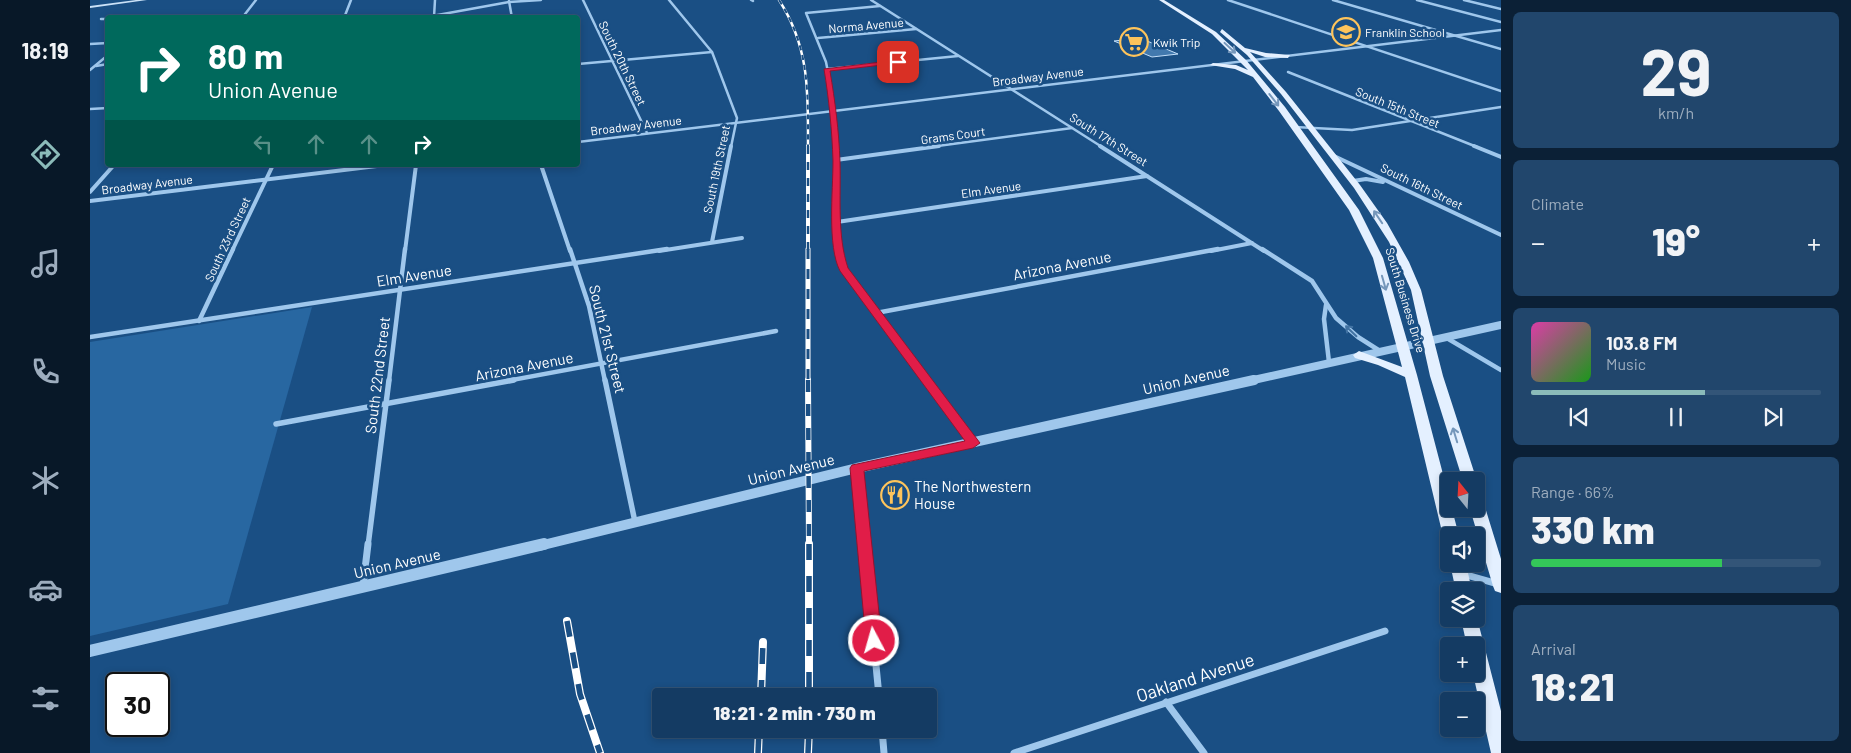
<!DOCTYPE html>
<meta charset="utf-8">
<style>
body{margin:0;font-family:Barlow,sans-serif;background:#21466c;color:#f1f3f6;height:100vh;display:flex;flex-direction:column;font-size:19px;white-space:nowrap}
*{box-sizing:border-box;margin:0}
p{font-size:16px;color:#9dadbe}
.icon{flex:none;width:28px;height:28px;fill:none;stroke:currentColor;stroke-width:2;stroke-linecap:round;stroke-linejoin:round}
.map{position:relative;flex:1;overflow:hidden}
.side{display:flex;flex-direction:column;gap:12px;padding:12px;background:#0b2036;width:350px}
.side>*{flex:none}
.top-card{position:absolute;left:15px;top:15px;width:475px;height:152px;border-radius:5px;box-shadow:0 2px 8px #0003,0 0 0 1px #335578;background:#00695c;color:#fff;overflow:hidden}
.needle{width:32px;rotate:342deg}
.fabs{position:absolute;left:1350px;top:472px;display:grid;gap:10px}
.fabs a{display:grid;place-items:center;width:45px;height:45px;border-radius:5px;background:#143b63;box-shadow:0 2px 8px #0003,0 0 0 1px #335578;font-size:25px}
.speed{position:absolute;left:15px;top:672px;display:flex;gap:10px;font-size:25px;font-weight:700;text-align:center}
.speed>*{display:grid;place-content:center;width:65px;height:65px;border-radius:50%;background:#143b63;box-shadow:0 2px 8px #0003,0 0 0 1px #335578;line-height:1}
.speed .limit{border:2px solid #111;border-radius:8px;background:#fff;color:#111}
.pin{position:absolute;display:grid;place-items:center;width:42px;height:42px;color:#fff;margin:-21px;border-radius:10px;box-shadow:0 2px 8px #0006}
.me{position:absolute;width:55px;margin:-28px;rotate:354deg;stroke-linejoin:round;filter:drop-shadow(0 0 4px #0008)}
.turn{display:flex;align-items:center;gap:18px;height:105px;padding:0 20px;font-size:22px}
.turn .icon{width:65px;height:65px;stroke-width:2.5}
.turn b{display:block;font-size:35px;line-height:42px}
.lanes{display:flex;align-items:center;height:48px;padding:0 20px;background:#0003;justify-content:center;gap:25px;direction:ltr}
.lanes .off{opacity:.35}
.big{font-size:38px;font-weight:800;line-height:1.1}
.side .card{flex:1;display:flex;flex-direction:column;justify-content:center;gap:8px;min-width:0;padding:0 18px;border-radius:8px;background:#21466c}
.side .dial{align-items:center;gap:0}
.dial b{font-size:65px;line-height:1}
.song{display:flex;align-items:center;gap:15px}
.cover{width:60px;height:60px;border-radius:8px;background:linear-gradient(135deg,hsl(320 70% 55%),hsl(120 70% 35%))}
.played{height:5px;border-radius:2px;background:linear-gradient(90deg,#8bbbb9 60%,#335578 60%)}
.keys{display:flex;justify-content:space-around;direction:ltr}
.heat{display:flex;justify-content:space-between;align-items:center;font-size:28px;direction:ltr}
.charge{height:8px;border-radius:4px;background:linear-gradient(90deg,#34c759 66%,#335578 0)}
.trip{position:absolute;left:562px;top:688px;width:285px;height:50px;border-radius:5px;background:#143b63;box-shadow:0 2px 8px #0003,0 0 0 1px #335578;font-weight:800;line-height:50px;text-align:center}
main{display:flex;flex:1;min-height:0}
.tabs{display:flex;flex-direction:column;width:90px;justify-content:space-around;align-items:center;background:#081828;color:#9dadbe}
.tabs .icon{width:35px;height:35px}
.tabs .on{color:#8bbbb9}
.tabs b{font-size:22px;color:#f1f3f6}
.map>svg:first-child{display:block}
</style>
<main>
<nav class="tabs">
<b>18:19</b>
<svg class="icon on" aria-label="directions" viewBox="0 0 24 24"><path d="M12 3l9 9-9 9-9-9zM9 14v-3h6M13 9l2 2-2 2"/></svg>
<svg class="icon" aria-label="music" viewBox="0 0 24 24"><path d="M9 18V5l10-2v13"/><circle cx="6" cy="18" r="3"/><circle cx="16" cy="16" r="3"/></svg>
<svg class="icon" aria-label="phone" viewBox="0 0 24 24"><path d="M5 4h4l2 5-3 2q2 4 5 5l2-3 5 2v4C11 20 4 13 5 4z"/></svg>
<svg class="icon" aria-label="climate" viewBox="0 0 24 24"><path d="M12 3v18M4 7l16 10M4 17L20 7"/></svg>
<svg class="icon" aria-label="car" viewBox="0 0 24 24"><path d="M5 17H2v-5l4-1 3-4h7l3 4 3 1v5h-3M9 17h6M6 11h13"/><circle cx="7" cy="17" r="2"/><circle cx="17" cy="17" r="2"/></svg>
<svg class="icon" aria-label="filters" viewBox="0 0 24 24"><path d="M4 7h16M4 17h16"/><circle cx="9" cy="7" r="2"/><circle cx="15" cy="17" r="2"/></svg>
</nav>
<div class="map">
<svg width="1411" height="753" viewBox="0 0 1411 753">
<rect width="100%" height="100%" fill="#1a4f84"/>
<path fill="#2867a1" d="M222,307L138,604L0,636V342Z"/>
<path fill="#4279ae" stroke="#c4dff9" d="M1050,38L1088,54L1062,57L1024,41Z"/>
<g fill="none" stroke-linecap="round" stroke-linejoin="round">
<g stroke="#9fc7ec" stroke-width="2.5">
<path d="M493,0L557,133"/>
<path d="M579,0L622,52L647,118L641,147"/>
<path d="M661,0L663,1"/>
<path d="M781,0L1012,147"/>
<path d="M1138,0L1411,91"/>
<path d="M1243,0L1411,49"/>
<path d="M1327,0L1411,22"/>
<path d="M1374,0L1411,9"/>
<path d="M419,1L422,18"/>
<path d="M344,17L345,0"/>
<path d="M38,18L63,16"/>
<path d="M152,18L166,0"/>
<path d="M254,18L261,0"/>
<path d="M331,18L419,2L451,0"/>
<path d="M11,19H18"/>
<path d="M728,38L826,29"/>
<path d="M0,44L18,43"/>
<path d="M488,64L622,52"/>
<path d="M6,66L18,64"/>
<path d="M737,69L868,56"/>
<path d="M0,70L18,55"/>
<path d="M1198,72L1387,147"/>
<path d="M0,109L18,108"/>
<path d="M1205,127L1262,130L1411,107"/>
<path d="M488,142L1411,30"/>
<path d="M745,147L741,88L736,62L716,13L790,6"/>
<path d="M840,147L982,128"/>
</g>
<g stroke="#9fc7ec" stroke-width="4">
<path d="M745,146L748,251"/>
<path d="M1010,146L1174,251"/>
<path d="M1384,146L1411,157"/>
<path d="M1244,156L1411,235"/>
<path d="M746,160L849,146"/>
<path d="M451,165L480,251"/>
<path d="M1263,181L1276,179L1293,182"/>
<path d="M0,192L24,165"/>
<path d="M0,201L295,165"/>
<path d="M747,222L1057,176"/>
<path d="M622,242L641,146"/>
<path d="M142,251L183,165"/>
<path d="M315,251L326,165"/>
<path d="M569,251L652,238"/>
<path d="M1121,251L1162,243"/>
</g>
<g stroke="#9fc7ec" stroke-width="4.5">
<path d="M480,249L499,306L515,381"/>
<path d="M748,249L754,269L837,381"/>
<path d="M1172,249L1222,281L1246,318L1268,337L1290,351"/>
<path d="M1236,305L1234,319L1239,362"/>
<path d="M786,313L1128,249"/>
<path d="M109,321L143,249"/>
<path d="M0,337L577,249"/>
<path d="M1355,337L1411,370"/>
<path d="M299,381L315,249"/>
<path d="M417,381L686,331"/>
</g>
<g stroke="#9fc7ec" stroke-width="5.5">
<path d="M515,380L545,522"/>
<path d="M836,380L883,443"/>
<path d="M186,424L424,380"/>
<path d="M767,469L774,546"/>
<path d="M278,546L299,380"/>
</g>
<g stroke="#9fc7ec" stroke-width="7">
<path d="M774,544L789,696"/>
<path d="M1373,574L1411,585"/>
<path d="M273,586L278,544"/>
<path d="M1076,702L1114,753"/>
<path d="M792,729L794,753"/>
<path d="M924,753L1295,631"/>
</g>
<path stroke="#9fc7ec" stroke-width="8" d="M1159,381L1411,325"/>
<path stroke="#9fc7ec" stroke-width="10" d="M449,546L767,468L1164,380"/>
<path stroke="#9fc7ec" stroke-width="12" d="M0,651L454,544"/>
<path fill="#cbe2f8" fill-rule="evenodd" d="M46,0H57L0,8V6Z"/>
<g fill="#e4f0ff" fill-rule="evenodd">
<path d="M1069,0H1074L1126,32L1156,60L1195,107L1269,210L1293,258L1327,375L1359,497V509H1362L1369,536H1359V541L1355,540L1353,536L1315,377L1288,365L1265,358L1263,355L1269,351L1312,367L1283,258L1259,210L1189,111L1163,77L1145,69L1120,65L1123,63L1146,65L1158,70L1122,34Z"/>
<path d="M1132,29L1155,48L1176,53L1200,55L1198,58L1175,57L1160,52L1196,92L1270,185L1297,223L1319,262L1331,290L1353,376L1387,481L1386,483V481H1373L1340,376L1321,290L1299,242L1264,188L1191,94L1157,55L1130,32Z"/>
<path d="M1386,498L1391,500L1394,504L1411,559V593L1405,591L1403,586L1380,509H1386Z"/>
<path d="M1360,564H1376L1382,591H1366Z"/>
<path d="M1386,614L1411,711V753H1401L1383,674H1386V646H1377L1371,619H1386Z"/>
</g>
<defs>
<path id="rail-far4" d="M689,0C720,48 718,93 718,147"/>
<path id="rail-far3" d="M718,146V251"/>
<path id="rail-far2" d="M718,249V381"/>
<path id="rail-far1" d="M718,380L719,546"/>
<g id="rail">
<path d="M719,544V696"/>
<path d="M477,621L490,694L510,753"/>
<path d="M671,696L673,642"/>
<path d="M668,753L669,729"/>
<path d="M718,753L719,729"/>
</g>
</defs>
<use href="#rail-far4" stroke="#fff" stroke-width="2.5"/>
<use href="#rail-far3" stroke="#fff" stroke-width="4"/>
<use href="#rail-far2" stroke="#fff" stroke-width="5"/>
<use href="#rail-far1" stroke="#fff" stroke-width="6"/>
<use href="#rail" stroke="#fff" stroke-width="8"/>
<use href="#rail-far4" stroke="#1a4f84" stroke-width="2" stroke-dasharray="5" stroke-linecap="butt"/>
<use href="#rail-far3" stroke="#1a4f84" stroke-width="2.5" stroke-dasharray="8" stroke-linecap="butt"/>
<use href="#rail-far2" stroke="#1a4f84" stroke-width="3" stroke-dasharray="10" stroke-linecap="butt"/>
<use href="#rail-far1" stroke="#1a4f84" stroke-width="4.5" stroke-dasharray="12" stroke-linecap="butt"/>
<use href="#rail" stroke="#1a4f84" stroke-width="5.5" stroke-dasharray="16" stroke-linecap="butt"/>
</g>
<defs><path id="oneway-shaft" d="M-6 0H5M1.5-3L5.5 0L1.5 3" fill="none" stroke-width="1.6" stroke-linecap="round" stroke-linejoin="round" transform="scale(1.25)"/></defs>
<g stroke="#7597bb">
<use href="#oneway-shaft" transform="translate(1140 48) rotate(43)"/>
<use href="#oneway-shaft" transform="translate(1184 100) rotate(52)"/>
<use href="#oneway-shaft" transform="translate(1288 217) rotate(-124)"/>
<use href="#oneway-shaft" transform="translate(1294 283) rotate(74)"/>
<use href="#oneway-shaft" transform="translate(1365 435) rotate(-107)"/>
</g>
<use stroke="#4273a3" href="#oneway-shaft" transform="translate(1261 331) rotate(-136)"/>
<path fill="#e11d48" stroke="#92132f" d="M808,60L810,63L740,71C745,101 749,131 750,162C751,197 747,235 758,268L890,443L883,448L774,471L792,641L789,646L784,648L778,646L776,641L760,468L762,465L767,464L875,441L750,271C737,246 743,191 743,161C742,130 739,100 734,69Z"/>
<defs>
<symbol id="school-ring" viewBox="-11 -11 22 22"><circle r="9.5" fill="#1a4f84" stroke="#fec45b" stroke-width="1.5"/><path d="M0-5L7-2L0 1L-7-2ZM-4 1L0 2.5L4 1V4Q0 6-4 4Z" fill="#fec45b"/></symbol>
<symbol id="supermarket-ring" viewBox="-11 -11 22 22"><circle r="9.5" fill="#1a4f84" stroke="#fec45b" stroke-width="1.5"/><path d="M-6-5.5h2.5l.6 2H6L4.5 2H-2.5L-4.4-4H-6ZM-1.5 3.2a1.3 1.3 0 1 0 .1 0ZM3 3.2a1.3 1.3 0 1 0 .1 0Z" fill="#fec45b"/></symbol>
<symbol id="restaurant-ring" viewBox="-11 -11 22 22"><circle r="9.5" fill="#1a4f84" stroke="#fec45b" stroke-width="1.5"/><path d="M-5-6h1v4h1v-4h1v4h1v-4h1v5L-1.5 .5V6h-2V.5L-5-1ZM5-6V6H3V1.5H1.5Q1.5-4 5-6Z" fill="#fec45b"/></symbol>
</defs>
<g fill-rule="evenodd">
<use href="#school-ring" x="1240" y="16" width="32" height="32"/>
<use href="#supermarket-ring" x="1028" y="26" width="32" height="32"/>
<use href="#restaurant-ring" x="789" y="479" width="32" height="32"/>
</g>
<g text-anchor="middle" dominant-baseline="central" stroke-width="5" stroke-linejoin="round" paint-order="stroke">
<g font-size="12" fill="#fff" stroke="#1a4f84">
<text transform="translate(776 25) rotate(-5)">Norma Avenue</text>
<text transform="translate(533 63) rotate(64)">South 20th Street</text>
<text transform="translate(948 76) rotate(-7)">Broadway Avenue</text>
<text transform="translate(1308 107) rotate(22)">South 15th Street</text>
<text transform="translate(546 125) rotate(-7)">Broadway Avenue</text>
<text transform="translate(863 135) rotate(-8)">Grams Court</text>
<text transform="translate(1019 139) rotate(32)">South 17th Street</text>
<text transform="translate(626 169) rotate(-78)">South 19th Street</text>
<text transform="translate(57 184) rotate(-7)">Broadway Avenue</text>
<text transform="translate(1332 186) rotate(26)">South 16th Street</text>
<text transform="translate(901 189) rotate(-8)">Elm Avenue</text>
<text transform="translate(137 239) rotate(-65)">South 23rd Street</text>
<text transform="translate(1316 300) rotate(73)">South Business Drive</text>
</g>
<g font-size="12" fill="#fff" stroke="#1a4f84" text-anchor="start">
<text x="1275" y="32">Franklin School</text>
<text x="1063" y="42">Kwik Trip</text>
</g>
<g font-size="15" fill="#fff" stroke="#1a4f84">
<text transform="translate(972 265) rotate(-11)">Arizona Avenue</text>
<text transform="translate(324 275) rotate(-9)">Elm Avenue</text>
<text transform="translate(518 339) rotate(76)">South 21st Street</text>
<text transform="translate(434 366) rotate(-11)">Arizona Avenue</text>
<text transform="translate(287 375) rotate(-83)">South 22nd Street</text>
<text transform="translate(1096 379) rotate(-13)">Union Avenue</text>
<text transform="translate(701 469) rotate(-14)">Union Avenue</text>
<text transform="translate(307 563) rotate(-13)">Union Avenue</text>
</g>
<g font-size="15" fill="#fff" stroke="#1a4f84" text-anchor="start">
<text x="824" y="486">The Northwestern<tspan x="824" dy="17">House</tspan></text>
</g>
<g font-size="18" fill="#fff" stroke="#1a4f84">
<text transform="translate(1105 677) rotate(-18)">Oakland Avenue</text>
</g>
</g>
</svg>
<div class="fabs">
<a><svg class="needle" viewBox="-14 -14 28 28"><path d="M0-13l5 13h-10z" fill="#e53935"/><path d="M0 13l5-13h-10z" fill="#9dadbe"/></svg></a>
<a><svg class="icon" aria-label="sound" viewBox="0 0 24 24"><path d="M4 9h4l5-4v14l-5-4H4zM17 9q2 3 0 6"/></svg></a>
<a><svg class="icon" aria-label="layers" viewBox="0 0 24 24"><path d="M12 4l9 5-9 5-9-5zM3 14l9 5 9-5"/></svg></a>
<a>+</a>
<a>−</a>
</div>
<div class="speed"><div class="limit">30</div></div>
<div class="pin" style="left:808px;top:62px;background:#d93025"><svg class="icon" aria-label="arrive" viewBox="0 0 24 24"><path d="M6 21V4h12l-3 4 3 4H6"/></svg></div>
<svg class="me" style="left:784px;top:641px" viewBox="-20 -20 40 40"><circle r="17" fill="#e11d48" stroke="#fff" stroke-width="3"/><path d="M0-11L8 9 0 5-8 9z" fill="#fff"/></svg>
<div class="trip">18:21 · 2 min · 730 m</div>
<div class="top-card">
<div class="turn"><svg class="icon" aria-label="right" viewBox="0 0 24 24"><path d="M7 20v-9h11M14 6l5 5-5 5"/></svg><div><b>80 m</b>Union Avenue</div></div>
<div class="lanes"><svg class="icon off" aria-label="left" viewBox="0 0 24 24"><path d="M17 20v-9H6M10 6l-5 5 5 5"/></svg><svg class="icon off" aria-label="ahead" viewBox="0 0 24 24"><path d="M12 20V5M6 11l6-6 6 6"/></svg><svg class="icon off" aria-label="ahead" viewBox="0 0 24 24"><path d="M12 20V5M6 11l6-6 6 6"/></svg><svg class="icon" aria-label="right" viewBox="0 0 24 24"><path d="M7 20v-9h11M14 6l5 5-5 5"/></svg></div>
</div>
</div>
<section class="side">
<div class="card dial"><b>29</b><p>km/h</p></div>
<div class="card"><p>Climate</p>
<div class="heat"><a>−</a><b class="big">19°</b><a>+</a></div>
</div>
<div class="card">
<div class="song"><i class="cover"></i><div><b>103.8 FM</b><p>Music</p></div></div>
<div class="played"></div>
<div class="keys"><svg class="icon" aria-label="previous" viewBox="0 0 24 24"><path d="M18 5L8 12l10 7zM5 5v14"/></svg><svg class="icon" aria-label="pause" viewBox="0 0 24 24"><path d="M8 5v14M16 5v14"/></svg><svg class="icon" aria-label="next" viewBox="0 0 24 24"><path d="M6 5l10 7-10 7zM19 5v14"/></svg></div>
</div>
<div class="card"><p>Range · 66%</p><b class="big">330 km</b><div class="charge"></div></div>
<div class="card"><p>Arrival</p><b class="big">18:21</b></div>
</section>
</main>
